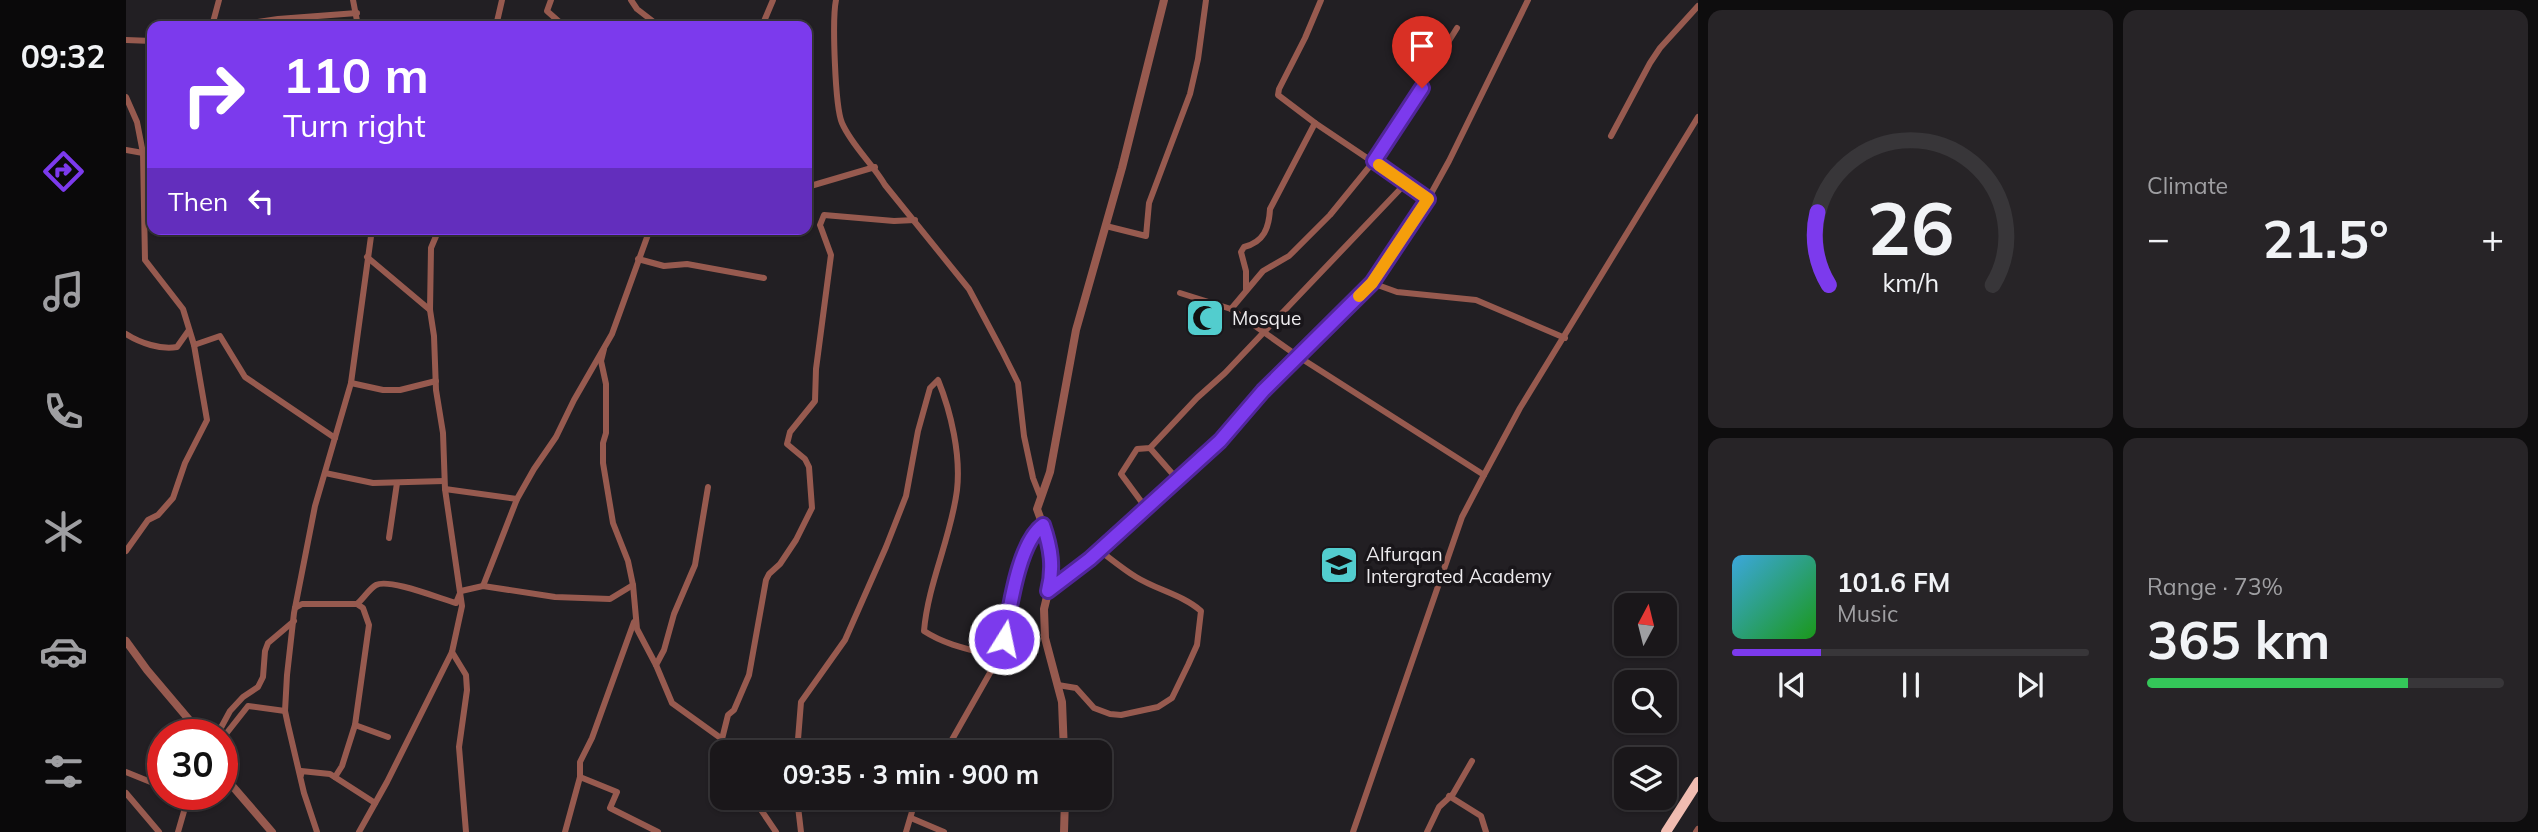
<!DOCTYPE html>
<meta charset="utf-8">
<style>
body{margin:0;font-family:Mulish,sans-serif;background:#272427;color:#f1f3f6;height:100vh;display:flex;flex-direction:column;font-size:26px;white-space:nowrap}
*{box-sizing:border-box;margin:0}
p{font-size:23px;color:#9f9fa2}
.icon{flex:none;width:38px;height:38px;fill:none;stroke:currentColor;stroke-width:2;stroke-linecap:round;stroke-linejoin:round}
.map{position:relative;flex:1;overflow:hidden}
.details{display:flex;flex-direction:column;gap:10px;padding:10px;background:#0e0d0e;width:840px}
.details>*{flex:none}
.top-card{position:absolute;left:21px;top:21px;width:665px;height:214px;border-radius:14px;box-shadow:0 2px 5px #0004,0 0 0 2px #383639;background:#7c3aed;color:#fff;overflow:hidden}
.needle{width:46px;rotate:7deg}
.controls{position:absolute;left:1488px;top:593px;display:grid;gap:14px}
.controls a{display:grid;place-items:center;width:63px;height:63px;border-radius:14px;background:#1a171a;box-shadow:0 2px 5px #0004,0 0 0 2px #383639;font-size:35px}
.speed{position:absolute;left:21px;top:719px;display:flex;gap:14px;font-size:35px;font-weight:700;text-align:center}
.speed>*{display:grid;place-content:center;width:91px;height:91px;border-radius:50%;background:#1a171a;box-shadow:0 2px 5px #0004,0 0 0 2px #383639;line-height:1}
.speed .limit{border:10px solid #d22;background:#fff;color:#111}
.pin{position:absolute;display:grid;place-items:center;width:60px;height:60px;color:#fff;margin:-72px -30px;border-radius:50% 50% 50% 0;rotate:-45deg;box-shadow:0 0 7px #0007}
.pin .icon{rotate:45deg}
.me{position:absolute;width:77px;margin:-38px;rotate:10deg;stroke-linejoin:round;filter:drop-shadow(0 0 5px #0008)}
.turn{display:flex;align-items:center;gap:24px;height:147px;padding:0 21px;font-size:32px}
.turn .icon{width:91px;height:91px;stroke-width:2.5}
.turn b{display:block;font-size:49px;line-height:60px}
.then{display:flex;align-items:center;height:66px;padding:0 21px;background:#0003;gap:14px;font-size:26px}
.big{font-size:52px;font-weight:700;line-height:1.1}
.details .card{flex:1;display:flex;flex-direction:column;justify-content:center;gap:10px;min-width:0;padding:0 24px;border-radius:14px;background:#272427}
.details .dial{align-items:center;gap:0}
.dial svg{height:182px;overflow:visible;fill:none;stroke:#383639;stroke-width:7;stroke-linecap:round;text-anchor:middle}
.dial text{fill:#f1f3f6;stroke:none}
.song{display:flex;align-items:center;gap:21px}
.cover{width:84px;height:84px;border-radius:10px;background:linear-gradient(135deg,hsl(200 70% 55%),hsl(120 70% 35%))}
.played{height:7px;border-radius:4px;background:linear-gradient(90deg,#7c3aed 25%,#383639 25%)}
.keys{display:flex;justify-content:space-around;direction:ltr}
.heat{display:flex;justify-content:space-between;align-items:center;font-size:38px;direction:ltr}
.charge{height:10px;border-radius:5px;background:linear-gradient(90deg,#34c759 73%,#383639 0)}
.details .tiles{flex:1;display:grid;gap:10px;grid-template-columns:repeat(2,1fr)}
.trip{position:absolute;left:584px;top:740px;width:402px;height:70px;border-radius:14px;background:#1a171a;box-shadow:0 2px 5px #0004,0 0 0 2px #383639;font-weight:700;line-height:70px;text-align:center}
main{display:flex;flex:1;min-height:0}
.menu{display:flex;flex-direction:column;width:126px;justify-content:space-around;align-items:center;background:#0a090a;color:#9f9fa2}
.menu .icon{width:49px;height:49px}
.menu .selected{color:#7c3aed}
.menu b{font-size:32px;color:#f1f3f6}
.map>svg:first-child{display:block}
</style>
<main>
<nav class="menu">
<b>09:32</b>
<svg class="icon selected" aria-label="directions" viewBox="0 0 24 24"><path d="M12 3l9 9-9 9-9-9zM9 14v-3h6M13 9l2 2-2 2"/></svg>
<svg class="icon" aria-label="music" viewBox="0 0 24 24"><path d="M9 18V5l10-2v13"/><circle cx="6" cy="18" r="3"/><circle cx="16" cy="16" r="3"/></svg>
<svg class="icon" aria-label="phone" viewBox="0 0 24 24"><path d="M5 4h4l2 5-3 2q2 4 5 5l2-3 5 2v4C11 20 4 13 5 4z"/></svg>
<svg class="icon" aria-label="climate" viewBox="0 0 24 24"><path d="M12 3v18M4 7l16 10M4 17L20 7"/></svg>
<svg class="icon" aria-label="car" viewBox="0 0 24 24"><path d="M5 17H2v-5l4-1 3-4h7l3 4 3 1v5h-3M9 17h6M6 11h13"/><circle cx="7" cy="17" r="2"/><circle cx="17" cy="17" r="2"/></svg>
<svg class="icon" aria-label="filters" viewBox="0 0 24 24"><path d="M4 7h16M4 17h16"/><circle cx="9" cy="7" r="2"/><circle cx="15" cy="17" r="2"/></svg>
</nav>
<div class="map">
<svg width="1572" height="832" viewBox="0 0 1572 832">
<rect width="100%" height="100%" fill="#221f23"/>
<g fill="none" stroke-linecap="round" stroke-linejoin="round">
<g stroke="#975a4f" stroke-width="6">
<path d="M227,0L232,26"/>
<path d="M425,0L421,11L438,26"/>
<path d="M505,0L511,9L533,26"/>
<path d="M710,0C706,19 709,107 716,123C726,146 747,164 759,185L843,289L876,351L892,383L898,436L907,478L914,496"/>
<path d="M1195,0L1179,38L1153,89L1152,95L1189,123L1302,199"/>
<path d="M86,26L93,0"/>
<path d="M103,26L152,19L231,13"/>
<path d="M370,26L376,0"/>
<path d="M636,26L647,0"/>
<path d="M0,40L26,41"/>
<path d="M0,97L11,122L17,153L19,260L57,309L68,345L81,420L59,463L47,498L32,515L22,520L0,551"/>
<path d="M1485,136L1524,63L1534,48L1572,6"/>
<path d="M0,150L17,153"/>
<path d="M681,187L749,167"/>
<path d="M980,226L1020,236L1023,203L1064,94L1072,59L1080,0"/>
<path d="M241,257L304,310"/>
<path d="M512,259L538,266L561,264L638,278"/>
<path d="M1246,283L1271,292L1350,300L1439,338"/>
<path d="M1120,290V271L1115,252L1118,247C1138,242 1143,228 1144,209L1189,123"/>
<path d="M1054,293L1105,309L1173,357L1358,475L1336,517L1227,832"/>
<path d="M1105,309L1137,271L1163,256L1204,215L1248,161L1331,28"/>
<path d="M0,334C14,343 35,350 51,347L63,330"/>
<path d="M68,345L94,336L119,377L209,438"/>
<path d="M478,349L475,361L480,384V433L477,443V463L487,523L502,561L507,585L511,629L530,665L546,703L596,739L602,752"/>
<path d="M225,383L257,390H274L310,381"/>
<path d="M1024,448L1051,479"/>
<path d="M199,473L247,483L318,481"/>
<path d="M1358,475L1394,408L1572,117"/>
<path d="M319,489L391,499"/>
<path d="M1020,508L995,474L1011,449L1024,448L1071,398L1099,373L1279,184"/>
<path d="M263,538L271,483"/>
<path d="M357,586L391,499L408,469L430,437L448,400L486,334L524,229"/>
<path d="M922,591L964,559L1094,441L1137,391L1246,283L1302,199L1323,161L1402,0"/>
<path d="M169,608L176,604H231C237,599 244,588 250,585C263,578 315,599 330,603L335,591L357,586L429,597L484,599L507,585"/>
<path d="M326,652L340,675L341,690L333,747L340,832"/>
<path d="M530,665L538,650L548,614L569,565L582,487"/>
<path d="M932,685L950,688L968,708L984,714L995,715L1032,707L1046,698L1062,665L1071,645L1075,611C1057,595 1031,590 1010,577C997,569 985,559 973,550"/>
<path d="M229,725L262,737"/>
<path d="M91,735L104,711L117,697L132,687L137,677L139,651L142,643L168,621"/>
<path d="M96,739L122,706L159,711"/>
<path d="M596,739L602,715L608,710L623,675L640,580L643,574L654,564L670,540L686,508L683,467L679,459L661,444L664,432L689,401L690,369L705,255L694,225L698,215L768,221L789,220"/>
<path d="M671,752L675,702L719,640L760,547L780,496L792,431L804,388L812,380C825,412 835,455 831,490C825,538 802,583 798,631C821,646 847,650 873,657"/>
<path d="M819,752L873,657L894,569L904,540L910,530L917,525"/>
<path d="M0,772L37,787"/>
<path d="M175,775V771L204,774L249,803"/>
<path d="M209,777L216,766L229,725L243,625L237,608L231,604"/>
<path d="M454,777L491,792L484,808L532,832"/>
<path d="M0,793L33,832"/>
<path d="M1323,796L1355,816L1360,832"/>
<path d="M627,798L650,832"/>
<path d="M671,798L675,832"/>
<path d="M770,798L787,807"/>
<path d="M785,818L818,832"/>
<path d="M52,832L63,794"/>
<path d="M191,832L178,793L162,725L159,711L161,675L168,613L189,506L225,383L246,229"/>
<path d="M233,832L261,782L326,652L336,606L319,489L317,433L310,390L308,336L304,310L305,248L313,229"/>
<path d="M439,832L454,777V762L466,738L508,622"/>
<path d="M780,832L790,798"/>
<path d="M1301,832L1313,807L1327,794L1346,761"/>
<path d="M1570,832L1572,829"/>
</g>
<g stroke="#975a4f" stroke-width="8">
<path d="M0,641L21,670L76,735"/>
<path d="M938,752L936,702L919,638L918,609L926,576V560L923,542L911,509L924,472L950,330L996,168L1038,0"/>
<path d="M96,774L146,832"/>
<path d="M938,832L939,798"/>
</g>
<path stroke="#f0bcb1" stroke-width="10" d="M1540,832L1572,782"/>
</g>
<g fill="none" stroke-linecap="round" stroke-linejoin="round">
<defs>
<path id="route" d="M878,639C884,609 892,543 917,525C925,548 928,568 922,591L964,559L1094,441L1137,391L1246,283L1302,199L1248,161L1296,88"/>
</defs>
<use href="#route" stroke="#51269a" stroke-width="18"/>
<use href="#route" stroke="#7c3aed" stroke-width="12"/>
<path stroke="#f59e0b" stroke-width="12" d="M1233,296L1246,283L1302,199L1253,165"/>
</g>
<defs>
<symbol id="mosque-square" viewBox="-11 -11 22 22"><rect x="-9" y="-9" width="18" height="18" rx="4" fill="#52cdce" stroke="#19161a"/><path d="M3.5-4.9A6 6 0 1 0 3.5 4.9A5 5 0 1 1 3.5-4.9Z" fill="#111"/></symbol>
<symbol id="school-square" viewBox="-11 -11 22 22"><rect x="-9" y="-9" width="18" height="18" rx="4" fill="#52cdce" stroke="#19161a"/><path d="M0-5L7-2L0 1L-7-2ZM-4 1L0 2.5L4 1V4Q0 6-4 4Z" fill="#111"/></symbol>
</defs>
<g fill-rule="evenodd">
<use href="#mosque-square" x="1057" y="296" width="44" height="44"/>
<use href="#school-square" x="1191" y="543" width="44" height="44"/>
</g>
<g text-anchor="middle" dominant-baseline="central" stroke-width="7" stroke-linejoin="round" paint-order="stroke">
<g font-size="19" fill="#edebee" stroke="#19161a" text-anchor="start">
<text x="1106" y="318">Mosque</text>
<text x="1240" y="554">Alfurqan<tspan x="1240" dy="22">Intergrated Academy</tspan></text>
</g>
</g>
</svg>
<div class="controls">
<a><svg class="needle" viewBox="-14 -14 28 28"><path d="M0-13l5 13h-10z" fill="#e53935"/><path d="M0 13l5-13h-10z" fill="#9f9fa2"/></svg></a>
<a><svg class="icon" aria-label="search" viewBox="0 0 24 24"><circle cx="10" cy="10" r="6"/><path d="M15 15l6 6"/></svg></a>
<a><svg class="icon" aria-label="layers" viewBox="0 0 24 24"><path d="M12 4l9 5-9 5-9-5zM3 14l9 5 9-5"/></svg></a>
</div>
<div class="speed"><div class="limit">30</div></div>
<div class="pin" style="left:1296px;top:88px;background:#d93025"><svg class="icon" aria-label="arrive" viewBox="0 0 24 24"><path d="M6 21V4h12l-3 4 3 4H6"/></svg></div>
<svg class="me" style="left:878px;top:639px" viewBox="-20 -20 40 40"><circle r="17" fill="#7c3aed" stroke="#fff" stroke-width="3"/><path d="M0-11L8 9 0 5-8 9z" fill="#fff"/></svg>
<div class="trip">09:35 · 3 min · 900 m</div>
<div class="top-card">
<div class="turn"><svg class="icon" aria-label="right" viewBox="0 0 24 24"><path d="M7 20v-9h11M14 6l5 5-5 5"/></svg><div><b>110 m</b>Turn right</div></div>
<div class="then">Then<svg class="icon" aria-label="left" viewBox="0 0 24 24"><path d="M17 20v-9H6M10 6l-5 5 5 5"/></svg></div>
</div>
</div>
<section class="details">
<div class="tiles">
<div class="card dial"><svg viewBox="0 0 100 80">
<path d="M14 69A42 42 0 1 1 86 69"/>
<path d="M14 69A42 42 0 0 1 9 37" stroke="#7c3aed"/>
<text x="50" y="56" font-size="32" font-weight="700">26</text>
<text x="50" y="72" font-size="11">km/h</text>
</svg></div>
<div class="card"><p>Climate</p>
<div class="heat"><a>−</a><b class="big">21.5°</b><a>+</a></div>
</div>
<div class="card">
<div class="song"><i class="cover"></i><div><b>101.6 FM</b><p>Music</p></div></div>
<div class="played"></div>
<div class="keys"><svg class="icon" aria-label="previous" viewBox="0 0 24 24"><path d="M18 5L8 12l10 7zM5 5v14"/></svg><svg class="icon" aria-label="pause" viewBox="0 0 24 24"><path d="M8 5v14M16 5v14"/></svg><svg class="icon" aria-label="next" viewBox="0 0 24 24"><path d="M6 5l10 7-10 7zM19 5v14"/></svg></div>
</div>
<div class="card"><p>Range · 73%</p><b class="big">365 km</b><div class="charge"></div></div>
</div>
</section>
</main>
